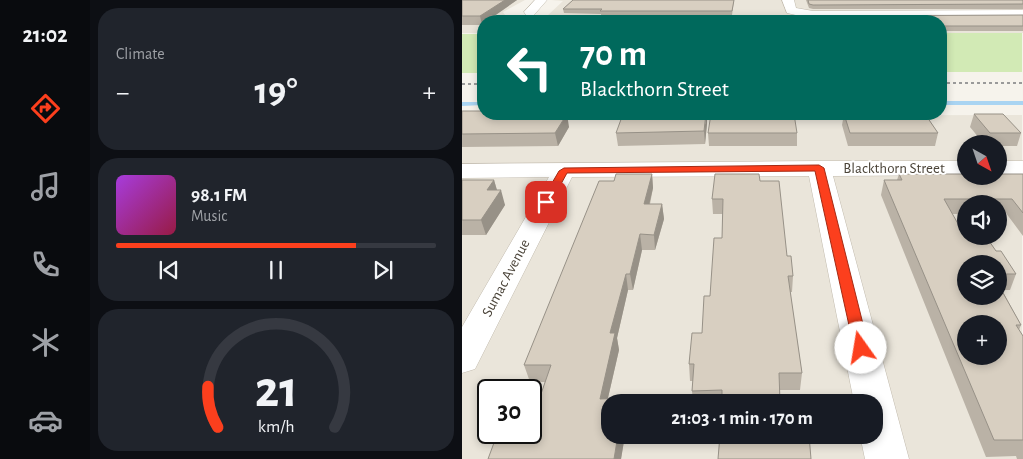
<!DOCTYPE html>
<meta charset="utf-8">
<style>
body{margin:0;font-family:"Alegreya Sans",sans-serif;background:#20242c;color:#f1f3f6;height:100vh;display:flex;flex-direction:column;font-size:19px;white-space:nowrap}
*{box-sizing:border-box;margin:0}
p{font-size:16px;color:#9ea1a6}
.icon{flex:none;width:28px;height:28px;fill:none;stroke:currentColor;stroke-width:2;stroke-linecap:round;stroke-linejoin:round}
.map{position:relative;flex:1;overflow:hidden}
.sheet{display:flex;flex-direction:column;gap:8px;padding:8px;background:#0d0f14;width:372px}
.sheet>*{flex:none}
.banner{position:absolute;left:15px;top:15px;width:470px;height:105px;border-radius:20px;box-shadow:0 2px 8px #0003;background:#00695c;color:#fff;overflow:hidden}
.needle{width:32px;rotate:140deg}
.controls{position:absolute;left:495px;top:135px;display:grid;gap:10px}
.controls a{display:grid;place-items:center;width:50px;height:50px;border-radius:50%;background:#171b24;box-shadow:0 2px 8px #0003;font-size:25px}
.speed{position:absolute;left:15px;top:379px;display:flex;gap:10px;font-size:25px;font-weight:700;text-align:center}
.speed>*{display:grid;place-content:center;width:65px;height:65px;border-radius:50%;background:#171b24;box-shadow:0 2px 8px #0003;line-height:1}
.speed .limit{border:2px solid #111;border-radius:8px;background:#fff;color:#111}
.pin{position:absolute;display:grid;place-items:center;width:42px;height:42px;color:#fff;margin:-21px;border-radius:10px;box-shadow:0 2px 8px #0006}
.me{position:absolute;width:55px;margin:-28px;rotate:347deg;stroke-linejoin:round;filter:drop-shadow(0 0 4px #0008)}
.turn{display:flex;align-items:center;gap:18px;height:105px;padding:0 20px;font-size:22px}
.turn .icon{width:65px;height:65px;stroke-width:2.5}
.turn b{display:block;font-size:35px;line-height:42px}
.big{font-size:38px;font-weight:600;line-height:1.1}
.sheet .tile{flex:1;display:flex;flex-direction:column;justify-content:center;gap:8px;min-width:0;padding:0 18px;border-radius:20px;background:#20242c}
.sheet .dial{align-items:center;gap:0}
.dial svg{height:130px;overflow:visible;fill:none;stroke:#363941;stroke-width:7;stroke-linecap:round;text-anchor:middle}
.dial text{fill:#f1f3f6;stroke:none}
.song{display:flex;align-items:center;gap:15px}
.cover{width:60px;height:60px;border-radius:8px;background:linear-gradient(135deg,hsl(280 70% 55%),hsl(340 70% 35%))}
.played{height:5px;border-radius:2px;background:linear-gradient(90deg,#fc3f1d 75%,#363941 75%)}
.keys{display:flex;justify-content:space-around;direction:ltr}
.heat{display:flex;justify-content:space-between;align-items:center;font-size:28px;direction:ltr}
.trip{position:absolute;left:139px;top:394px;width:282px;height:50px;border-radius:20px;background:#171b24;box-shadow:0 2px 8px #0003;font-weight:600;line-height:50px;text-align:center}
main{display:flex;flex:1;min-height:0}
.dock{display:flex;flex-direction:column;width:90px;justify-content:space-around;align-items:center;background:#090b0e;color:#9ea1a6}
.dock .icon{width:35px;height:35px}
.dock .on{color:#fc3f1d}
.dock b{font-size:22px;color:#f1f3f6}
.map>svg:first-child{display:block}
</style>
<main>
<nav class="dock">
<b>21:02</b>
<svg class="icon on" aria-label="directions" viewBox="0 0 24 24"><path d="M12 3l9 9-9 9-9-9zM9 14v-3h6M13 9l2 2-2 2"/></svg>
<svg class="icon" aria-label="music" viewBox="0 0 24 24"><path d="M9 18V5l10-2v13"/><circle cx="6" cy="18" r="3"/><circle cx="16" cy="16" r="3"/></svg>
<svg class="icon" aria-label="phone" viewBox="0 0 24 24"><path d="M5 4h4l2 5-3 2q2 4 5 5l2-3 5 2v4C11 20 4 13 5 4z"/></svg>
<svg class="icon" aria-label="climate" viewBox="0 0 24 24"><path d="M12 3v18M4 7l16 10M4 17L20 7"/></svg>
<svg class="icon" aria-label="car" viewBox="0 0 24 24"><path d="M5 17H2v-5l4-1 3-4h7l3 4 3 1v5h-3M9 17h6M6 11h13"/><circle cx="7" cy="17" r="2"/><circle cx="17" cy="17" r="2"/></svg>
</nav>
<section class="sheet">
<div class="tile"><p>Climate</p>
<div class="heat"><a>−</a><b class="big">19°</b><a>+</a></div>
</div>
<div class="tile">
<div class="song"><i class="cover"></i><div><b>98.1 FM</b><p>Music</p></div></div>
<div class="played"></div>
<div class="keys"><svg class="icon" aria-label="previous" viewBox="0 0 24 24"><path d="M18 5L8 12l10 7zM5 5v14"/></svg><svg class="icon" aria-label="pause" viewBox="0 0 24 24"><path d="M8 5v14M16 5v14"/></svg><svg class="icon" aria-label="next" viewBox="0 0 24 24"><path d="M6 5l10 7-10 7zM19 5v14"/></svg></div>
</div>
<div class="tile dial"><svg viewBox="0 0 100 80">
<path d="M14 69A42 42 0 1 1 86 69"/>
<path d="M14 69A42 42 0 0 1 8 44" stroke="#fc3f1d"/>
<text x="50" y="56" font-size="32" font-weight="700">21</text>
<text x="50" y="72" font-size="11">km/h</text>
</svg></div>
</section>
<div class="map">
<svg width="561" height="459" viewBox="0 0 561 459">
<rect width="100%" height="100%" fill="#f6f3ec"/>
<g fill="#eae5da" fill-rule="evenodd">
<path d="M0,0H63L41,12L45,18L63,19L61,21H21V33H0Z"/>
<path d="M89,0H560L561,33H479V21H305L290,17H90L85,16L101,1Z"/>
<path d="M560,115V459H0V116ZM504,144H536V176H504ZM504,204H536V236H504ZM504,264H536V296H504ZM504,324H536V356H504ZM26,390H69V432H26ZM148,402H412V435H148Z"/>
</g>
<g fill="#d2eab5">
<path d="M87,17H290L305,21H63L67,18Z"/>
<rect x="479" y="33" width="81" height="39"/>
<rect x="0" y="34" width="21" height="39"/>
</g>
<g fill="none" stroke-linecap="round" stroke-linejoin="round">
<g fill="#a9d4f2" fill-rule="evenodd">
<rect x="479" y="101" width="82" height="4"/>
<path d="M0,102H21V105L0,106Z"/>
</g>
<defs>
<g id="minor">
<path d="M73,0H85L72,15H64L62,12Z"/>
<path d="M320,0H332L334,8L351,11L561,10V18L351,19L325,13Z"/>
<path d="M357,161H504V175L371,176L447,459H403L398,435H412V402H392L347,176L110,177L13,369L0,373V327L87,177L0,178V164Z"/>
<rect x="536" y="161" width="25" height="14"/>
</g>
</defs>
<use href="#minor" stroke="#c2bbae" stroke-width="1"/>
<use href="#minor" fill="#fff" fill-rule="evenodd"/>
<g stroke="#9a9a9a" stroke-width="2" stroke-dasharray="3 3" stroke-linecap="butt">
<path d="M479,83H561"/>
<path d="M0,84H21"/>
</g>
</g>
<g fill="#bab2a6" fill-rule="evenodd">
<path d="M0,0H55L25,21H21L20,25H0Z"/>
<path d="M111,0H272L270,15L139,16V14L102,13L101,9Z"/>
<path d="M344,0H561V9H351L347,8Z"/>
<path d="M561,15V31H479V21H351L352,16Z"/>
<path d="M0,111L21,114H66V115L107,127L96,146L0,147Z"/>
<path d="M382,114H463L476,133L473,146H386L380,125Z"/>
<path d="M512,114L559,133L555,146H536V144H522L508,127Z"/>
<path d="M245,124L243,144L156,146L154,133Z"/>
<path d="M246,133H335V146H247Z"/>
<path d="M190,174L191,188L188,204H200L202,219L193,250H180L171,290H166L155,338L157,350L146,398L163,435L159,459H26L70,420L83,382H68L62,365L152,181Z"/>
<path d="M437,174H561V236L544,213H536V204H504V214H490L504,238L534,251L554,274L548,290H540L559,325L557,330L561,336V459H555L554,456L524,457L419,195L422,180H435ZM536,264V296H504Z"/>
<path d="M0,180H32L35,190L43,205L24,235H0Z"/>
<path d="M298,181L325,256L331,276L330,292H328L340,373L338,390H318V402H231L230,391L231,381H228L227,364L240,333L260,238L261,214H251L250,199Z"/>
</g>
<g fill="#979187">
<path d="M43,0H55L25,21H21V24L20,25L18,16Z"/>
<path d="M105,114L107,127L96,146L93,133Z"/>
<path d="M245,114V124L243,144L242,131Z"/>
<path d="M190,174L191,188L184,218L182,204Z"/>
<path d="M32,180L36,194L39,190L43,205L24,235L19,220L25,190Z"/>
<path d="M200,204L202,219L193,250L192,235Z"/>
<path d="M178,234L180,250L171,290L168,274Z"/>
<path d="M164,274L166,290L155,338L157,350L142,415L138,399L148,333Z"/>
<path d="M156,435H163L159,459H152Z"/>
</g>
<g fill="#d8cfc1" stroke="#979187" fill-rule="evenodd">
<path d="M0,0H43L18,16H0Z"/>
<path d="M111,0H272L270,11H138L140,9H101Z"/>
<path d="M346,0H561V4L351,5L347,4Z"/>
<path d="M561,15V26H479V21H354L352,16Z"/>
<path d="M0,111H21V114H105L93,133L0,134Z"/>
<path d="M161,114H244L242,131L154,133Z"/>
<path d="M249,114H332L335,133H246Z"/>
<path d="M382,114H463L476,133H388Z"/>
<path d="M512,114H541L559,133H528Z"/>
<path d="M154,174H190L182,204H200L192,235L178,234L168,274H164L148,333H153L138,399L163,398L162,402H148V435H156L152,459H26L36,432H69V420H70L89,365H62L137,181H152Z"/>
<path d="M253,174H297L298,181H317L325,256H329L331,276H326L340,373H317L318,402H260V390L230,391L232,364H227L230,333H240L242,296H248L252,238H260L261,199H250Z"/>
<path d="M437,174H504V176H536V174H561V213L550,199H482L504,238H525L534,251H539L554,274H536V264H504V296H536V284L559,325H554L561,336V440H532L422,180H440ZM504,324H536V356H504Z"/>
<path d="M0,180H32L25,190H39L19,220H0Z"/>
<path d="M258,435H347L349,459H256Z"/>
</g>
<path fill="#fc3f1d" stroke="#a42913" d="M357,165L362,168L407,348L405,352L399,354L394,352L392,348L353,171L105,173L88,204L84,205L79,202L97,171L102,168Z"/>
<g text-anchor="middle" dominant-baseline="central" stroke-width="4" stroke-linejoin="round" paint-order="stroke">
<g font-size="15" fill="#4b4439" stroke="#fff">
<text x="432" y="168">Blackthorn Street</text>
<text transform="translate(44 278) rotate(-62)">Sumac Avenue</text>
</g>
</g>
</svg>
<div class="controls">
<a><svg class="needle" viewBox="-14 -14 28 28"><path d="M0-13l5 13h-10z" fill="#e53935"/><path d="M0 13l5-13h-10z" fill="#9ea1a6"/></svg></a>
<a><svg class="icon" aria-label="sound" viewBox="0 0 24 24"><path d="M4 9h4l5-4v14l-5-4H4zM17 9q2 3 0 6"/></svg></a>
<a><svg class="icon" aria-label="layers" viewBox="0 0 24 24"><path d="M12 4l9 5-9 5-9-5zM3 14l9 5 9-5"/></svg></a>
<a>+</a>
</div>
<div class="speed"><div class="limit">30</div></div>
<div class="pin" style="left:84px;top:202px;background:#d93025"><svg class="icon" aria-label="arrive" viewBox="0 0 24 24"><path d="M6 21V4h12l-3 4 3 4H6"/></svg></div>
<svg class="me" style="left:399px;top:348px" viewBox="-20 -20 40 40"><circle r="19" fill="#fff"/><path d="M0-13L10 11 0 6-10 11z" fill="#fc3f1d"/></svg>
<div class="trip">21:03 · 1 min · 170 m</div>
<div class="banner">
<div class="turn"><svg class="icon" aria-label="left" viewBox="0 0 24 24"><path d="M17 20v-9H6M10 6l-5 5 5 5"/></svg><div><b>70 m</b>Blackthorn Street</div></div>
</div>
</div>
</main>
